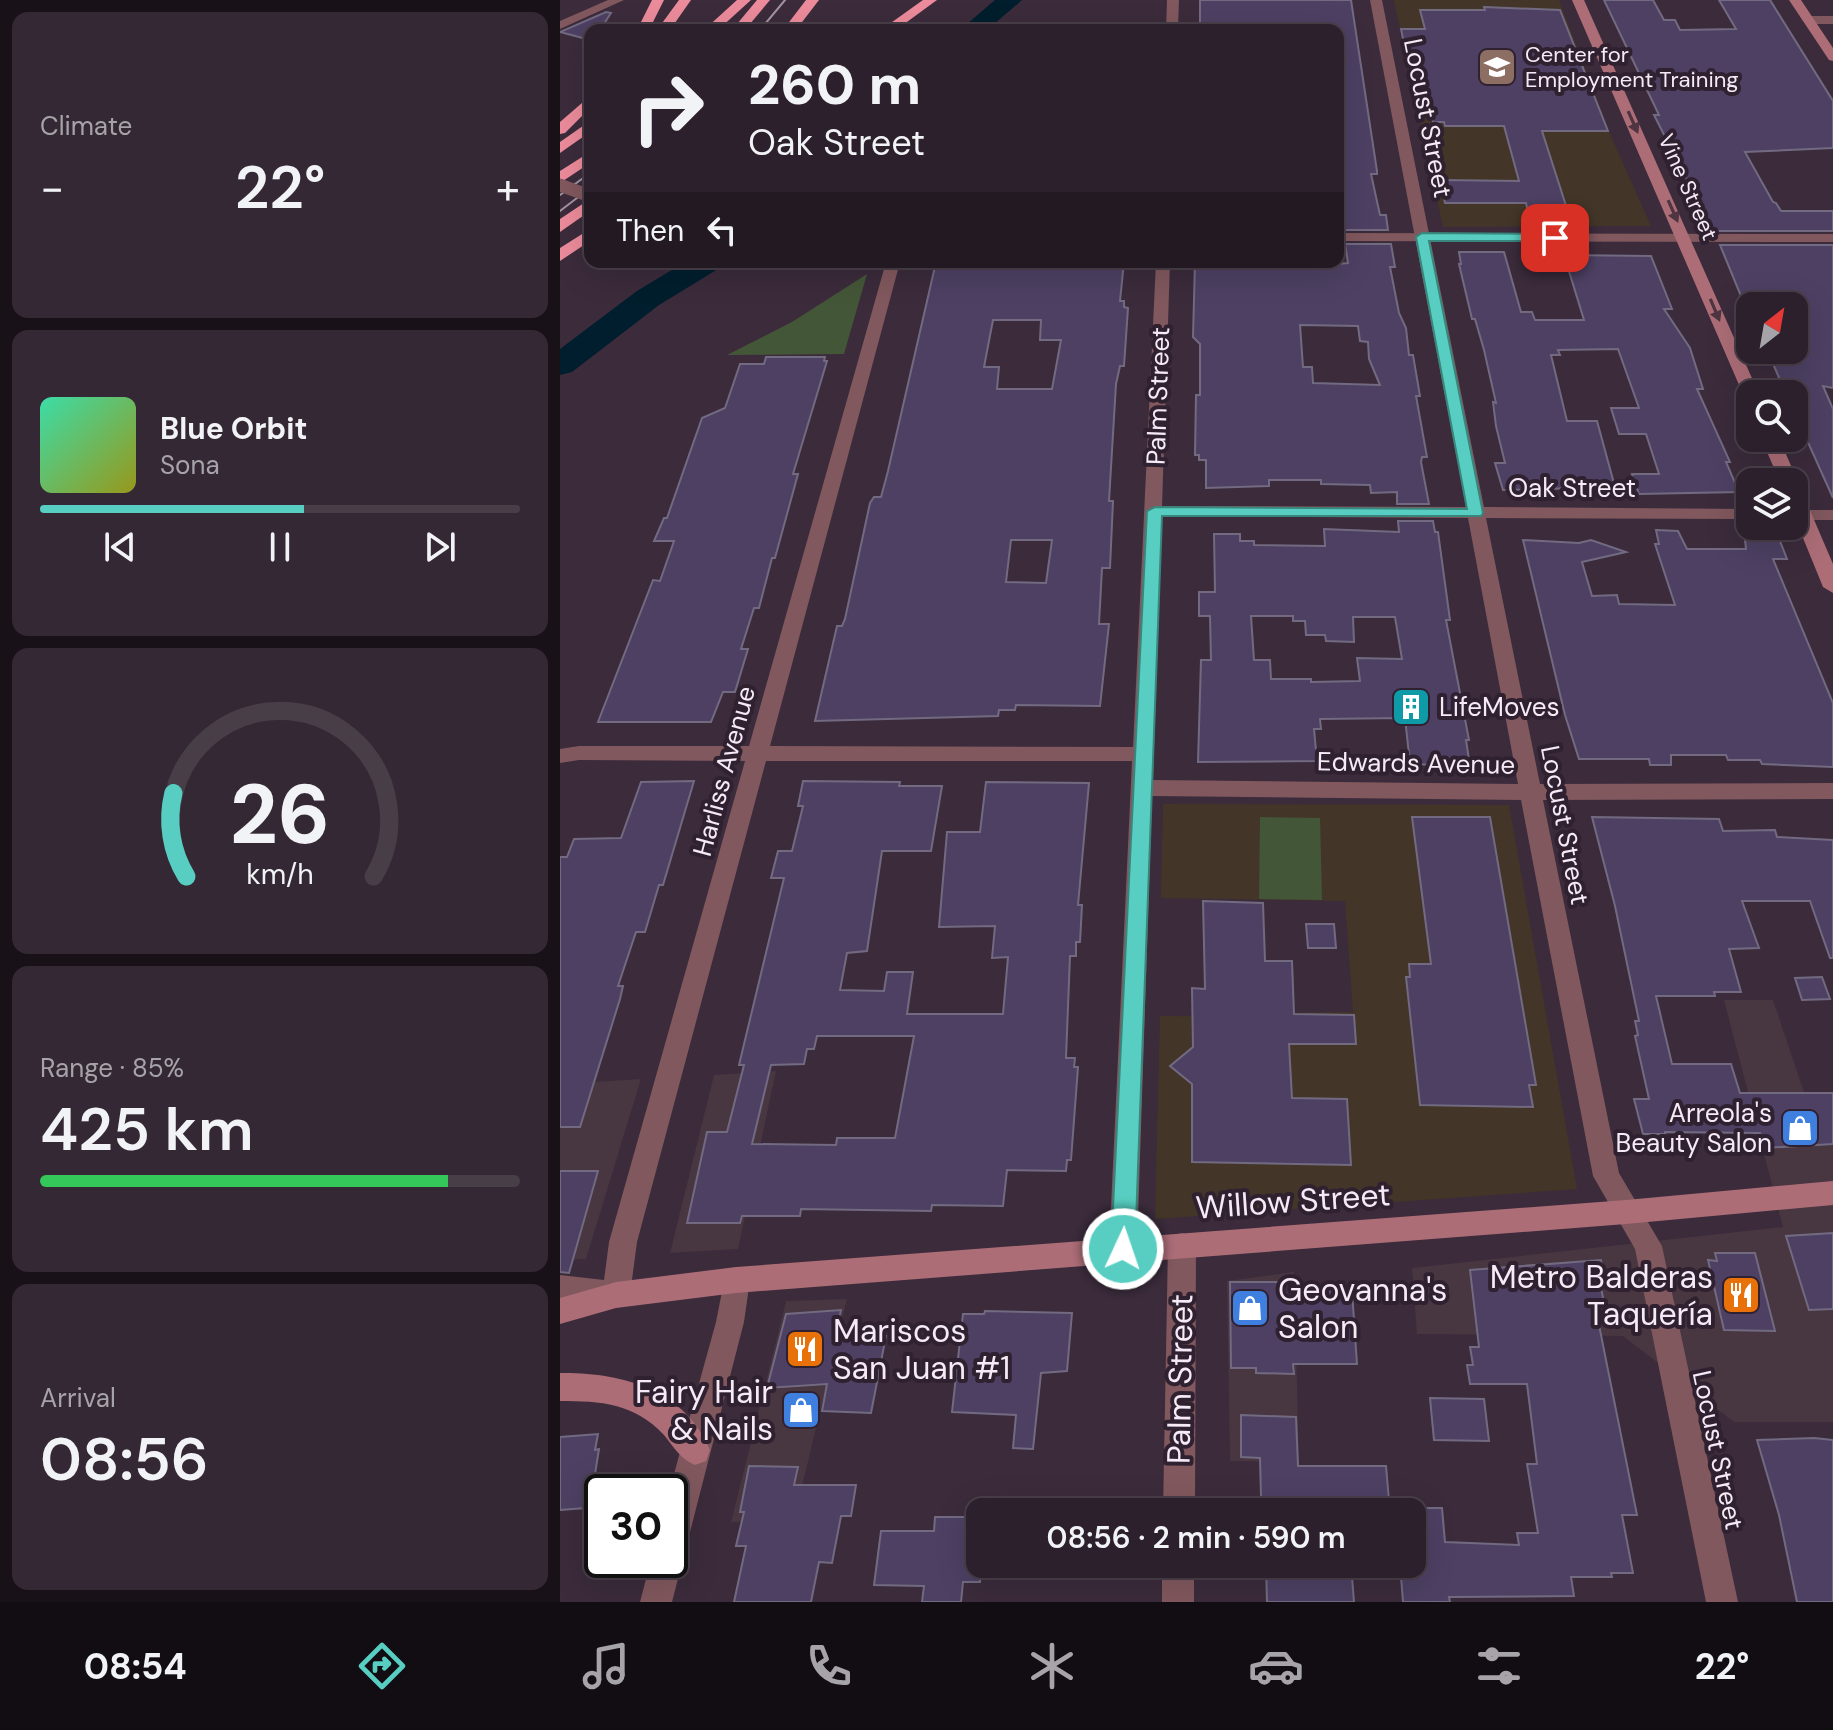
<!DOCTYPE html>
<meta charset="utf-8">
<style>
body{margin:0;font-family:"DM Sans",sans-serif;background:#342834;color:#f1f3f6;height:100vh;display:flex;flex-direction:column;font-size:30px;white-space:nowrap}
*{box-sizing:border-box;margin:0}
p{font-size:26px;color:#a6a3a9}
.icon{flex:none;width:44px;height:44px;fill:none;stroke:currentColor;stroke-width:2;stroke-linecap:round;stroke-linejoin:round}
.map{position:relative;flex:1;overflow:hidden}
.panel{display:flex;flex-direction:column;gap:12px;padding:12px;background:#181218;width:560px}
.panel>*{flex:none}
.top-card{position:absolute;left:24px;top:24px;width:760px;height:244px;border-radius:16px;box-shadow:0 8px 32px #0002,0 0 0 2px #483e48;background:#2c202c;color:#f1f3f6;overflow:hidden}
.needle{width:52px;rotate:31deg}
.buttons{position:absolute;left:1176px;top:292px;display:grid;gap:16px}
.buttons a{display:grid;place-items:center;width:72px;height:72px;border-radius:16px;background:#2c202c;box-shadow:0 8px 32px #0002,0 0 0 2px #483e48;font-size:40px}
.speed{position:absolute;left:24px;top:1474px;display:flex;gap:16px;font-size:40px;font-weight:700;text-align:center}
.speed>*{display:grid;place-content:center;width:104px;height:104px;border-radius:50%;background:#2c202c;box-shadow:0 8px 32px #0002,0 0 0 2px #483e48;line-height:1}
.speed .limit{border:4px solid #111;border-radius:12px;background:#fff;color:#111}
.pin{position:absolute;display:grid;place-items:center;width:68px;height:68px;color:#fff;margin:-34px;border-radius:16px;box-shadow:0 4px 12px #0006}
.me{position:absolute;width:88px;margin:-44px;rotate:3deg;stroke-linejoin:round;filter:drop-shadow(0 0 6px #0008)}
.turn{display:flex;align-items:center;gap:28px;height:168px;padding:0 32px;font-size:36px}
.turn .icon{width:104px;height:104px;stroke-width:2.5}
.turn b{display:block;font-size:56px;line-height:68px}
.then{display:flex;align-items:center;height:76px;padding:0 32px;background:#0003;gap:16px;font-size:30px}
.big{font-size:60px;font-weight:600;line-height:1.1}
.panel .widget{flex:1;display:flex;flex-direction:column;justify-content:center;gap:12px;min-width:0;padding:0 28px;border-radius:16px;background:#342834}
.panel .dial{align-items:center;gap:0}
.dial svg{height:208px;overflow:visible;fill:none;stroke:#483e48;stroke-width:7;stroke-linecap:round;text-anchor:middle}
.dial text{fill:#f1f3f6;stroke:none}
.song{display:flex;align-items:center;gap:24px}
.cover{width:96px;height:96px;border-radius:12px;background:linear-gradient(135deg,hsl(160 70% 55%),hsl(60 70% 35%))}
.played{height:8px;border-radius:4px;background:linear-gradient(90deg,#57cec1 55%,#483e48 55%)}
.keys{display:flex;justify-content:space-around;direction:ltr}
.heat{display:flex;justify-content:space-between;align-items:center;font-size:44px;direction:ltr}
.charge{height:12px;border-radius:6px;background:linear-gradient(90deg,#34c759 85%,#483e48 0)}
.trip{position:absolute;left:406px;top:1498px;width:460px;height:80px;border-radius:16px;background:#2c202c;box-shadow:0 8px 32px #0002,0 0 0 2px #483e48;font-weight:600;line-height:80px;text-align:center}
.dock{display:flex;height:128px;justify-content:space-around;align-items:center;background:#120d12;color:#a6a3a9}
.dock .icon{width:56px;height:56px}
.dock .current{color:#57cec1}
.dock b{font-size:36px;color:#f1f3f6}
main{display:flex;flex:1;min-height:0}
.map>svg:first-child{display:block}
</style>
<main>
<section class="panel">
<div class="widget"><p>Climate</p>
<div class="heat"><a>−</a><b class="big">22°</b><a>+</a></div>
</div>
<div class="widget">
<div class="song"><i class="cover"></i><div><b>Blue Orbit</b><p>Sona</p></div></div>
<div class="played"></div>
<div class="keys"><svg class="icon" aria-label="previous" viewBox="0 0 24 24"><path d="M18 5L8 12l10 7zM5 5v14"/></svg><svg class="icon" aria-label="pause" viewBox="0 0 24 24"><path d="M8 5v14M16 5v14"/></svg><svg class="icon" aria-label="next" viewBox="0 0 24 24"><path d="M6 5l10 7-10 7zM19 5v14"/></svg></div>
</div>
<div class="widget dial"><svg viewBox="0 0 100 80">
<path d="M14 69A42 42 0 1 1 86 69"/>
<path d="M14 69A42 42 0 0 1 9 37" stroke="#57cec1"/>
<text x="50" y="56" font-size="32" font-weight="700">26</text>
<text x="50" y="72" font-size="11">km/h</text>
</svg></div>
<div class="widget"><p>Range · 85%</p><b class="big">425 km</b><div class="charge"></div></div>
<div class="widget"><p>Arrival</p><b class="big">08:56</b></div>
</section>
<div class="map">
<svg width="1273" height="1602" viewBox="0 0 1273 1602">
<rect width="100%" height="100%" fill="#3b2b3b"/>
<g fill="#483641">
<path d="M1164,1000H1213L1245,1095H1273V1422H1174L1063,1336L857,1334L852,1268L1223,1227Z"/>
<path d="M216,1071L178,1249L110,1253L154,1075Z"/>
<path d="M81,1079L26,1259L0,1260V1084Z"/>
<path d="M734,1272L739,1462L670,1461L667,1281Z"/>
<path d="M287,1299L234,1520L171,1522L226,1301Z"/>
</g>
<g fill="#433628">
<path d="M834,0H999L1050,134L1091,226L883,227Z"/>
<path d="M603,804L949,805L1017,1189L595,1219L600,1016L709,1017L713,1013L793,1012L785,901L601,898Z"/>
</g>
<g fill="#445638">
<path d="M307,274L284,354L167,355L232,322Z"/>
<path d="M700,817L760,818L762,900L699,899Z"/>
</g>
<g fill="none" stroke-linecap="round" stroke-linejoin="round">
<g fill="#001e2d" fill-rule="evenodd">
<path d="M435,0H462L427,30H400Z"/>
<path d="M125,262H163L158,269L99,305L12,372L0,375V349L77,291Z"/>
</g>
</g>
<g fill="#4d4063" stroke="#726a81" stroke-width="2" fill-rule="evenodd">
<path d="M640,0H791L817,171V174H811L820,215H826L828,230H783L782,222H778V30L724,27V30H688V25L640,24Z"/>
<path d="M1044,0H1093L1104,20H1115L1120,30L1176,29L1159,0H1210L1273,101V148L1185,152L1213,202L1216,203L1221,211H1273V231H1153L1094,115H1099Z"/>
<path d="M924,7L1000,10L1048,131H982L1008,212H968L966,203H885L880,180L959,181L944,126H885L884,122H873L868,99H859L857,87H853L841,29H865L860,10H925Z"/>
<path d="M46,12L51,13L40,30H30V40L0,32Z"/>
<path d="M785,244H831L835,267H830L839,313L846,328L849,355H853L860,396H856L867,457H862L861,462L869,504H837V492L811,493L810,485L761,484V480H709V486L646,488V460H639V455H635L636,395H640V344L633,337L635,262L777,264L788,263ZM740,325L798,326L800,341L808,342L809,359L820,385L753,383L752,367H743Z"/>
<path d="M1160,245H1273V388L1263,386L1273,409V498L1238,420H1234V394H1226L1214,366L1202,350H1234V303L1183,301Z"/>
<path d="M899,252H944L961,312H972L975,320H1024L1004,255L1091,256L1112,309H1104L1130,348L1143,389H1137L1170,462H1166L1179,492L1079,494L1072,474H1099L1086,434H1059L1051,408H1079L1058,349L998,350L1000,355H991L1007,421H1037L1055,487L943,490L935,463H945L936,426L933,402L936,403L924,350L915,319H912L899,264H901Z"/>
<path d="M376,262H564L560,301H564V307L568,308L564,366H560L556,384L549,501H553L550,568H542L539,624H549L540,706L456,705L455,710H439L438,716L255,721L277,626H282L285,619L310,503L314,497H321L328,471ZM433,320H481L480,340H501L492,389H437L439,367H424ZM451,540H492L486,583L446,582Z"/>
<path d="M206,357H265L264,361H267L233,474H238L215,558H212L199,608H194L181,649H188L175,692H163L151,722H38L93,580L100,581L114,541H94L104,518H107L142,418L165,408L180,364H204Z"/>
<path d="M838,521H873L875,532H878L890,620H886L909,740H906L910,766L850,764L845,718L760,719L761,729H754L757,761L638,762L641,660H651L650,616H639V592H655L654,534H680V541H694V545L765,546L764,529L839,532ZM691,616H733V621H745L746,635H765L766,641L794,642L793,617H835L842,659L797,658L800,681L751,682V679H711L710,660H694Z"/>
<path d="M1096,530L1118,531L1127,549H1186L1184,531H1216L1227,559H1213L1273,703V767L1202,764L1200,760H1168L1166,755H1111V765H1090L1089,759H1019L1005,715L963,540L1019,543L1031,540L1066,552L1022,562L1032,596L1057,595L1059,604L1115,605L1095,544H1099Z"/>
<path d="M134,781L103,885H99L85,932H76L58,986H63L60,999L20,1127H0V857H7L14,839L61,838L81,782Z"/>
<path d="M243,781L340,782L339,786H382L371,851H322L307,951L287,953L280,990L324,991L327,972H353L347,1014H443L448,957L432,958L435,926L379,927L387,832H420L426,782L529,783L518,905H522L520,942H516V956H510L506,1058H515L514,1067H518L511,1160H507L506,1171L447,1170L443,1206L372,1205L371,1211L241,1209L240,1216H182L180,1223H127L147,1132H167L184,1065H179L224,878H211L218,851H232L243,806H238ZM257,1036H354L335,1138H277L276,1145L192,1144L211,1065L244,1064L247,1049H254Z"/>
<path d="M852,817H930L976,1085H969L973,1107L860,1105L846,977H850L849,964H871Z"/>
<path d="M1032,817L1159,819L1163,831L1215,830L1217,837L1273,840V958H1270L1250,901H1182L1199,948L1169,949L1181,992H1154L1155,996H1096L1112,1064H1171L1180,1093H1273V1144L1205,1148L1200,1133L1105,1132V1134H1083L1074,1099H1089L1075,1036L1078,1035L1075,1021H1079L1055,906Z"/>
<path d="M643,901L703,903L705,961H732L734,1014L794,1015L796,1044H729L732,1098L787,1099L791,1165L632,1162V1084L610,1066L633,1047L632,988L645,989Z"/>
<path d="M746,924H774L776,948H748Z"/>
<path d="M1262,977L1270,999L1242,1000L1235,978Z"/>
<path d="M0,1171H38L9,1273L0,1272Z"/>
<path d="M1273,1233V1309L1249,1310L1226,1236Z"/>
<path d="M1155,1253H1195L1215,1331L1164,1330L1148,1260L1157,1261Z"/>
<path d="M1041,1260L1046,1287H1041L1047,1320H1038L1077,1515H1062L1073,1573H1051L1052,1577H1011L1014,1596L889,1597L890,1602H843L840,1564H852V1508H882L885,1542L959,1545L957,1533H978L967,1464H977L967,1384H910L907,1365H913L910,1347H919L910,1270Z"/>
<path d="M670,1282H730V1290L792,1291L797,1364H733L734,1374L696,1373V1368H671Z"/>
<path d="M281,1310L276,1334L326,1336L311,1413L262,1411L267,1384L207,1388L226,1314Z"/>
<path d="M425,1311L512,1313L507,1371L481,1373L473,1449L453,1448L456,1415L392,1412L403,1314H424Z"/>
<path d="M870,1398L924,1399L929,1441L874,1440Z"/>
<path d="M681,1415L736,1417L738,1466H826L830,1512H721V1497H701L700,1458L681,1457Z"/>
<path d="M38,1434L35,1450L39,1449L32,1493H29L26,1508L0,1510V1437Z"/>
<path d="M1254,1438L1273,1440V1602H1237L1219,1515L1197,1440Z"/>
<path d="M189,1466L238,1467L234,1485H296L291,1516H281L272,1563L259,1562L251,1602H174L186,1546H176L184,1512H180Z"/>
<path d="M375,1517H411L408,1550H420V1582H403L401,1602H362L364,1586L314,1585L321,1531H374Z"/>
<path d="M706,1564H791L794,1602H707Z"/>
</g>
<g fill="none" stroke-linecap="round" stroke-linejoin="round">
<g fill="#80585e" fill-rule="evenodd">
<path d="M48,0H64L0,29V21Z"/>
<path d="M607,0H619L618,30H606Z"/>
<path d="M810,0H822L924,507L1190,509V519L926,518L980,784L1273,783V799L983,800L1059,1173L1102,1246L1178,1602H1146L1075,1249L1033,1176L961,800L592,796L577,1249L573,1258L563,1262L553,1258L549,1249L572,761H206L77,1242L70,1295L66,1304L56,1308L0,1301V1275L44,1280L49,1242L185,761L19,760L0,763V749L19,746H189L326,262H340L210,746L573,747L596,262H610L602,506L906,507ZM602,516L908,518L958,784L593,780Z"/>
<path d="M1273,16V24H1248L1242,20L1248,16Z"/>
<rect x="1234" y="510" width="39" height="10"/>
<path d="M622,1233L632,1236L636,1245L635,1512H603L608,1245L612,1236Z"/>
<rect x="602" y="1564" width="32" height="38"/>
</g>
<g fill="#80585e" fill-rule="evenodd">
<path d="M778,233L1273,234V242L778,241Z"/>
<path d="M176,1267L186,1271L190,1280L184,1322L112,1602H80L91,1560H110L109,1492L156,1322L166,1271Z"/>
</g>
<g fill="#ac6d77" fill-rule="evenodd">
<path d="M1012,0H1024L1199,394H1190V399L1183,394Z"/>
<path d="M1229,0H1241L1273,48V61L1269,60Z"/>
<path d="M1201,438H1219L1238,482L1235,486L1234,482H1220Z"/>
<path d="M1234,489L1243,494L1273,564V593L1263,587L1234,516Z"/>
<path d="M1273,1181V1205L1066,1224L176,1293L56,1308L0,1324V1298L56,1282L176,1267L1066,1200Z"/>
<path d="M0,1373C60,1372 125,1389 150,1450L146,1461L135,1465C120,1459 114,1447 104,1435C74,1403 41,1401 0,1401Z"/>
</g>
<g fill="#eb8b9b" fill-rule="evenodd">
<path d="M92,0H104L89,30H77Z"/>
<path d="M119,0H131L110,30H97Z"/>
<path d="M177,0H191L158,30H144Z"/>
<path d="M197,0H210L185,30H172Z"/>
<path d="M246,0H259L236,30H223Z"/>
<path d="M363,0H377L336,30H321Z"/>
<path d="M30,96V108L5,133L0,134V122Z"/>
<path d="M30,121V132L0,153V142Z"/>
<path d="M30,152V163L0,183V171Z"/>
<path d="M30,199V211L0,232V219Z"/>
<path d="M30,229V241L0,261V248Z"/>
</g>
<g stroke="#a194a1" stroke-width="2">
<path d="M200,30L225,0"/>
<path d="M0,195L30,173"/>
<path d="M0,211L30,188"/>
</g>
<path stroke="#80585e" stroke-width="13" d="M0,185L30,196"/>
</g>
<defs><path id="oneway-solid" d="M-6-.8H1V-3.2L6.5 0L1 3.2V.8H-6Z" transform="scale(2)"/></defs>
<g fill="#4f3442">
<use href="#oneway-solid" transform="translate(1073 122) rotate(66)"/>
<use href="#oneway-solid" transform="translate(1113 211) rotate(66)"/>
<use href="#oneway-solid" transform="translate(1155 310) rotate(67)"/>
</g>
<path fill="#57cec1" stroke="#39867d" stroke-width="2" d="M862,233L995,234L1001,238L995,241H869L923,513L921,516H602L575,1249L571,1256L563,1259L555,1256L551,1249L587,511L595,507L907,509L856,237Z"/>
<defs>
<symbol id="university-square" viewBox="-11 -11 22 22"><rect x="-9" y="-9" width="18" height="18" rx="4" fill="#8d6e63" stroke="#302130"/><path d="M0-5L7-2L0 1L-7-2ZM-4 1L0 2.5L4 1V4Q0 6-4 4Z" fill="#fff"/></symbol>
<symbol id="building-square" viewBox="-11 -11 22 22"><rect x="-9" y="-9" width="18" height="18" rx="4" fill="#0f9aa8" stroke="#302130"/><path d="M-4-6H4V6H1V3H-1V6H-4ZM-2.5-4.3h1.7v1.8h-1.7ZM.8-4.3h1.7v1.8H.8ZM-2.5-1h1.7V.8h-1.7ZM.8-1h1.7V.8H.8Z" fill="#fff"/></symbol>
<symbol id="shop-square" viewBox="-11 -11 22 22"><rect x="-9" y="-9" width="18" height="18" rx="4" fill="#3f7fe0" stroke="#302130"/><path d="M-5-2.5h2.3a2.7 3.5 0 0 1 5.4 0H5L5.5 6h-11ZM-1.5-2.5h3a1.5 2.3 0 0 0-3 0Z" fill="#fff"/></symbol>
<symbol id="restaurant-square" viewBox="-11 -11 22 22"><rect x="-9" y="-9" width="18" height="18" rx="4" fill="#e8710a" stroke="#302130"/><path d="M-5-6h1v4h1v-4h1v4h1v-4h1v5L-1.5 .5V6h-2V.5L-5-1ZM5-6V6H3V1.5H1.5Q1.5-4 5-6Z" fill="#fff"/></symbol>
</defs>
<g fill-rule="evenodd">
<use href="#university-square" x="915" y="45" width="44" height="44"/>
<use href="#building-square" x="829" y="685" width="44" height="44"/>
<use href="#shop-square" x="1218" y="1106" width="44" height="44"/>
<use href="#restaurant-square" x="1159" y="1273" width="44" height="44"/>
<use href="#shop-square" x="668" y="1286" width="44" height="44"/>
<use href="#restaurant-square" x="223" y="1327" width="44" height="44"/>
<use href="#shop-square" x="219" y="1388" width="44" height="44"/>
</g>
<g text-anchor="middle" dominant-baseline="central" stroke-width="8" stroke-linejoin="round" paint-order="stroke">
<g font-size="22" fill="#f5eaf5" stroke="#302130" text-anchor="start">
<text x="965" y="54">Center for<tspan x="965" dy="25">Employment Training</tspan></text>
</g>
<g font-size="22" fill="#f5eaf5" stroke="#302130">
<text transform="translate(1128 187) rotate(66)">Vine Street</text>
</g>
<g font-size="26" fill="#f5eaf5" stroke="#302130">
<text transform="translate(868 118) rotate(79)">Locust Street</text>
<text transform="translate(598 396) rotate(-88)">Palm Street</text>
<text x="1012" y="488">Oak Street</text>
<text transform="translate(856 763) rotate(1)">Edwards Avenue</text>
<text transform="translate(164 771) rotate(-75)">Harliss Avenue</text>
<text transform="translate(1005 825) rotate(79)">Locust Street</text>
<text transform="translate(1158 1450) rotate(78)">Locust Street</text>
</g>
<g font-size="26" fill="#f5eaf5" stroke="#302130" text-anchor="start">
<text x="879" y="707">LifeMoves</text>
<text x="1212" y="1113" text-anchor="end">Arreola's<tspan x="1212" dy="30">Beauty Salon</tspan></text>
</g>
<g font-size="32" fill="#f5eaf5" stroke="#302130">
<text transform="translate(733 1201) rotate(-4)">Willow Street</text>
<text transform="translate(620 1379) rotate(-89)">Palm Street</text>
</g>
<g font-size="32" fill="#f5eaf5" stroke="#302130" text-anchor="end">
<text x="1153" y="1277">Metro Balderas<tspan x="1153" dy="37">Taquería</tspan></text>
<text x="718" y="1290" text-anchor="start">Geovanna's<tspan x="718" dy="37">Salon</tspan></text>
<text x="273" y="1331" text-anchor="start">Mariscos<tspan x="273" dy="37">San Juan #1</tspan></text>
<text x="213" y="1392">Fairy Hair<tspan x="213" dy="37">&amp; Nails</tspan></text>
</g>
</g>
</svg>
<div class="buttons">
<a><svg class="needle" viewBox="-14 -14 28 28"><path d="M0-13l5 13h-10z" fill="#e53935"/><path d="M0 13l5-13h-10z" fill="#a6a3a9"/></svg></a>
<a><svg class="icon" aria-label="search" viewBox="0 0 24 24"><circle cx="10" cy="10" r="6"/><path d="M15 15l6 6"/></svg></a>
<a><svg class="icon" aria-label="layers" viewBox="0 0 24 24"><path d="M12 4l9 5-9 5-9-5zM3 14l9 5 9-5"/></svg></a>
</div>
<div class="speed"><div class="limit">30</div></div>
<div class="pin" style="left:995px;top:238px;background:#d93025"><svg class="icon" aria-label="arrive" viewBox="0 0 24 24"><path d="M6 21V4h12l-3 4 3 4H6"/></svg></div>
<svg class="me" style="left:563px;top:1249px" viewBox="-20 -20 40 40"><circle r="17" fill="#57cec1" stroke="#fff" stroke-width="3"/><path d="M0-11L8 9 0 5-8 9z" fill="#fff"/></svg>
<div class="trip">08:56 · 2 min · 590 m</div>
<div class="top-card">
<div class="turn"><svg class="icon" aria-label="right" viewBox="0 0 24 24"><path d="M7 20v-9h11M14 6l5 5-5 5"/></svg><div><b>260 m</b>Oak Street</div></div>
<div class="then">Then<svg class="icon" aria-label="left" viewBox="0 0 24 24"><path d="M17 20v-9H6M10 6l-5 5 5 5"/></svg></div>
</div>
</div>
</main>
<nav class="dock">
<b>08:54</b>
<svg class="icon current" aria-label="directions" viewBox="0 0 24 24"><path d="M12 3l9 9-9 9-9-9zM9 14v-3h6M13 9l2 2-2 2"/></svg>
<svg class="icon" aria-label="music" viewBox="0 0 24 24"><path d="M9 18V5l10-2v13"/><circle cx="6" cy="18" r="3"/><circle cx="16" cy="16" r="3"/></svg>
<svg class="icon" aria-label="phone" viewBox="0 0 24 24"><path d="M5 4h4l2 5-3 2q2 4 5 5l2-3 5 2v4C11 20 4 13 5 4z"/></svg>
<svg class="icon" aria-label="climate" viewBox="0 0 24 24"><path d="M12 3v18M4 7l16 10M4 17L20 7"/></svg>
<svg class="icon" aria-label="car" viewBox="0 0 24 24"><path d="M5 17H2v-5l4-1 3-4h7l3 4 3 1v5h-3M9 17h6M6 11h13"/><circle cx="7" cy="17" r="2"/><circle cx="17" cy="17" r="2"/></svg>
<svg class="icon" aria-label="filters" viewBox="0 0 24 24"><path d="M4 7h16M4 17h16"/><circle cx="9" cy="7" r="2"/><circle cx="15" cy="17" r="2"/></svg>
<b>22°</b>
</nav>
